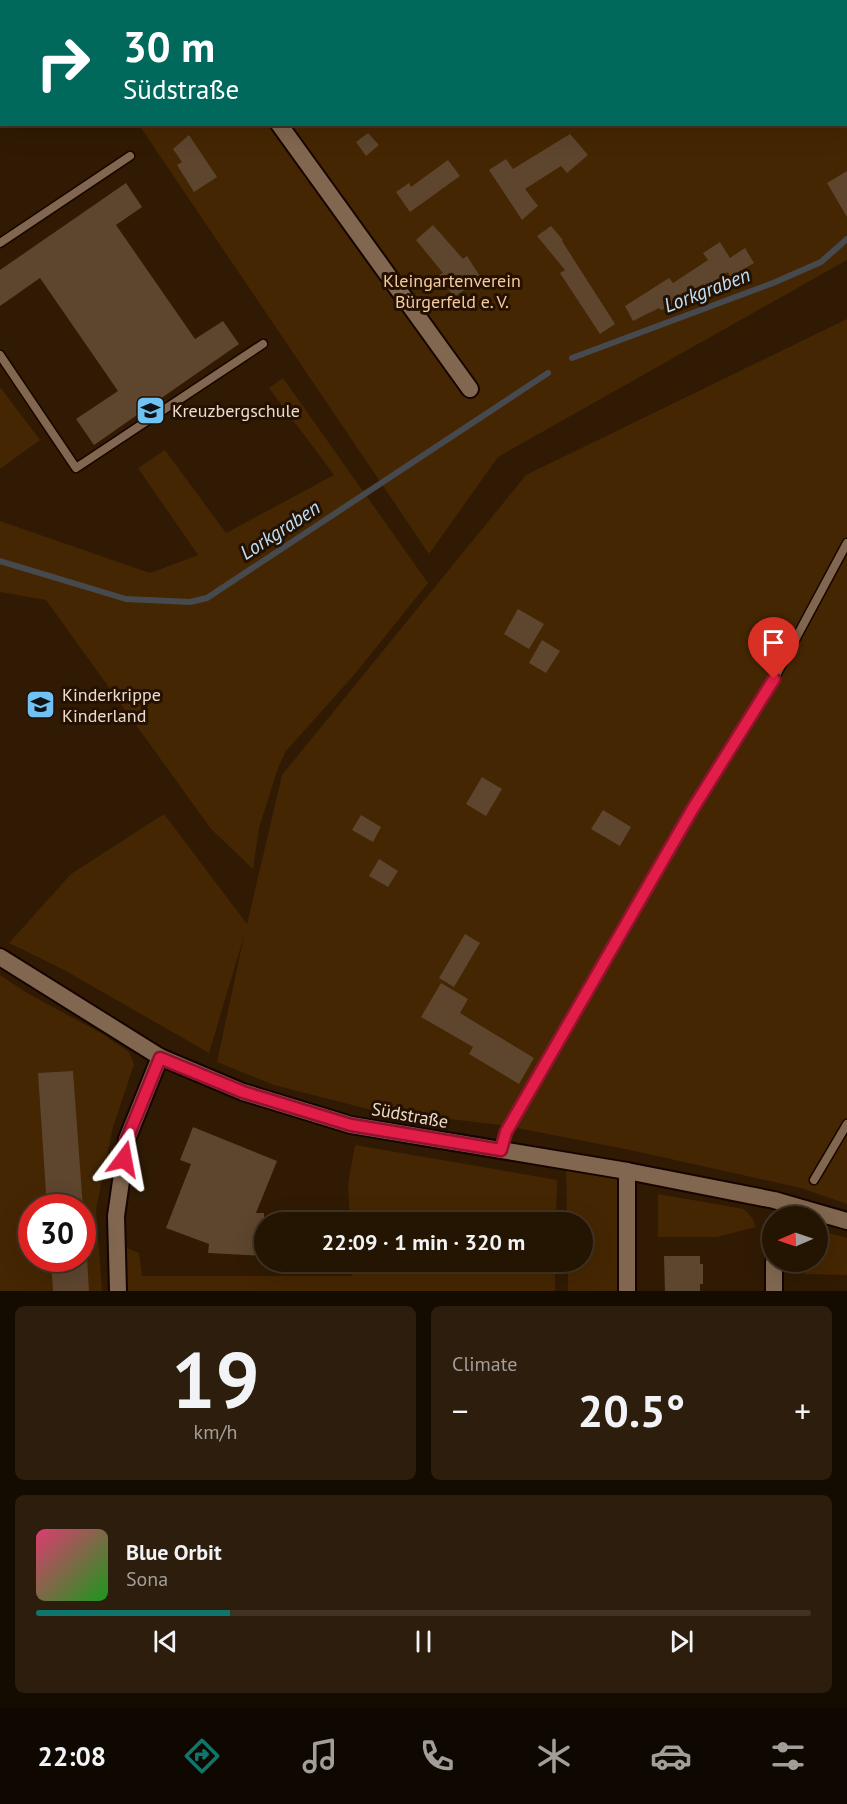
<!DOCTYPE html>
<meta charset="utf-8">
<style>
body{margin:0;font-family:"PT Sans",sans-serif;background:#2c1d0c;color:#f1f3f6;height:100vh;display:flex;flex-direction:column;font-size:22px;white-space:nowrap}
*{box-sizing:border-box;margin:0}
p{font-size:20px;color:#a39e99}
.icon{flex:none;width:33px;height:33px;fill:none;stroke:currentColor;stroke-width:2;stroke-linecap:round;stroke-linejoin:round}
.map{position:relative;height:1291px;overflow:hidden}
.sheet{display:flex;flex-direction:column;gap:15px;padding:15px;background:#140b01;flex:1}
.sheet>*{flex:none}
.hud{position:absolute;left:0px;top:0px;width:848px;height:126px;box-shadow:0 6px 24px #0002,0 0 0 2px #413324;background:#00695c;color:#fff;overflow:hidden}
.needle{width:39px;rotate:268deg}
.buttons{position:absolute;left:762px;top:1206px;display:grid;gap:12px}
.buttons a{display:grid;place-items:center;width:66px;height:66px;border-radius:50%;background:#241402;box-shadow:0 6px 24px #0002,0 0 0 2px #413324;font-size:30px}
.speed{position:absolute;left:18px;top:1194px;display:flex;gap:12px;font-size:30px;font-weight:700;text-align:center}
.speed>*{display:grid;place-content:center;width:78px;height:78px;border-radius:50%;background:#241402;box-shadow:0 6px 24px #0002,0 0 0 2px #413324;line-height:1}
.speed .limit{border:9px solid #d22;background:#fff;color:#111}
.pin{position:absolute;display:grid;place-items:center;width:51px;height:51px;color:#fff;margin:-62px -26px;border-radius:50% 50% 50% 0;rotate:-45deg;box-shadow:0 0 6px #0007}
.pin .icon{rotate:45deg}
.me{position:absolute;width:66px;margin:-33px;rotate:13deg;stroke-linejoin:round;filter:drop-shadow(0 0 4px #0008)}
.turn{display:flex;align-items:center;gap:21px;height:126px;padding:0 24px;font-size:27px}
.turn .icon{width:78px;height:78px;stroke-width:2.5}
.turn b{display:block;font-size:42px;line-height:51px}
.big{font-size:45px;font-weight:700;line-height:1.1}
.sheet .card{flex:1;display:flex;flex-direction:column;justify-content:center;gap:9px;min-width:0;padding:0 21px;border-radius:9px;background:#2c1d0c}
.sheet .dial{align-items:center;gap:0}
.dial b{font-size:78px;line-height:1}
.song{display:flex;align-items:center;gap:18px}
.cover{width:72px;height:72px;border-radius:9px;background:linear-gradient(135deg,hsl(340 70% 55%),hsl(120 70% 35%))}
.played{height:6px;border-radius:3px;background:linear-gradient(90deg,#0f766e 25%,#413324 25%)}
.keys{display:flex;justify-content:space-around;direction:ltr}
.heat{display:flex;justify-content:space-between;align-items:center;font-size:33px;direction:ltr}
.sheet .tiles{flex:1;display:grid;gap:15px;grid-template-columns:1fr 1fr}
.card:last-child{grid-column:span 2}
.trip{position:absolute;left:254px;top:1212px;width:339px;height:60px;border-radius:30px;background:#241402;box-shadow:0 6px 24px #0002,0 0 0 2px #413324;font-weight:700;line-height:60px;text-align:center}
.tab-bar{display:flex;height:96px;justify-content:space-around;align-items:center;background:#0e0801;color:#a39e99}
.tab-bar .icon{width:42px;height:42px}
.tab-bar .current{color:#0f766e}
.tab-bar b{font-size:27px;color:#f1f3f6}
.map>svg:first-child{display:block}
</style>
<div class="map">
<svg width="847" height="1291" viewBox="0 0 847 1291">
<rect width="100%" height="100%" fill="#301a03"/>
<g fill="#452602" fill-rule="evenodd">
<path d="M55,0H847V260L498,457L429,554L139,125L846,124V2Z"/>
<path d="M847,319V1204L801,1188L630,1150L501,1125L372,1110L274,1085L217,1062L244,936L209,1053L64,970L9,943L71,874L164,814L247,924L282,775L526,475Z"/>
<path d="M283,378L428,583L354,675L286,751L278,768L259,828L253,869L211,829L46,600L0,592V521L150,573L198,555L138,468L165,450L226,533L334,475L269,388Z"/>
<path d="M0,387L40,440L0,469Z"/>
<path d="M0,975L27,993L101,1033L129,1052L134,1064L113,1127L96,1209L102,1291H0ZM32,1208H82V1258H32Z"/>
<path d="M355,1145L557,1180L556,1222H350L348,1184Z"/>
<path d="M566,1162L627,1171V1291H568V1262H582V1222H567Z"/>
<path d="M658,1194L744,1209L753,1219L756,1227L717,1237H658Z"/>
<path d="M818,1230L847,1238V1275L805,1274V1262H818Z"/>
<path d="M124,1247L139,1253L142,1276H352V1262H555V1291H128Z"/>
</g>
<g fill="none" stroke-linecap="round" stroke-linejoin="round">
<g stroke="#464a4f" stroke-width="6">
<path d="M572,358L773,283L821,262L847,239"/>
<path d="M0,561L126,599L190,602L207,598L548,373"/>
</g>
</g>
<g fill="#5d452e">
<path d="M368,133L379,145L366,156L356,142Z"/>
<path d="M570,134L588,155L567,173L561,166L525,189L538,206L522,220L489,170L506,159L513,169Z"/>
<path d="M189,135L217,177L194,192L177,165L182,162L173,149Z"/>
<path d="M448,160L460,176L410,212L396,192L409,183L411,187Z"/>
<path d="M847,171V217L827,183Z"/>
<path d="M126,183L142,207L116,225L195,339L223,321L239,344L94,445L76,419L118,391L40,278L0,306V270Z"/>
<path d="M433,225L463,259L467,256L481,278L454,297L439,275L443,273L416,240Z"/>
<path d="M551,226L563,240L562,241L615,324L600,334L560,273L565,270L537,236Z"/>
<path d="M720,242L730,258L745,248L754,263L730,277L728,272L705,287L703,284L670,307L661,310L659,308L633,321L625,306L669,278L673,283L708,260L703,253Z"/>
<path d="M518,609L544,624L529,649L504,634Z"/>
<path d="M542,640L560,651L546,673L529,663Z"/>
<path d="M482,777L502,789L486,816L466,804Z"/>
<path d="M603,810L631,827L620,846L591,829Z"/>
<path d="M361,815L381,827L373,842L352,830Z"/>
<path d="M379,859L398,871L388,887L369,876Z"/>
<path d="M465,934L480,943L454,987L439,978Z"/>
<path d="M441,983L468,999L460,1013L534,1058L519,1084L469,1054L473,1047L421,1017Z"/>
<path d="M73,1071L83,1208H47L38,1073Z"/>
<path d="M193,1127L277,1161L256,1213H264V1256L208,1253L209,1244L166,1228L191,1164L180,1160Z"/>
<path d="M664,1256H700V1264H703V1284H700V1291H665Z"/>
<path d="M51,1258H87L89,1291H53Z"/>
</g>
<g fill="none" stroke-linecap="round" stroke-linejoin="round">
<defs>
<g id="service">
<path d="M0,243L130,156"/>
<path d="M0,355L76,468L263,344"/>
<path d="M501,1150L506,1132L692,810L774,679L847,543"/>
<path d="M814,1180L847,1124"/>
</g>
<g id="minor">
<path d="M190,0L191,2"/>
<path d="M0,82V83"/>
<path d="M279,124L470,389"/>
<path d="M0,957L160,1057L243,1092L351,1125L627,1171L774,1200L847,1221"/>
<path d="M627,1171V1291"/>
<path d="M774,1262V1291"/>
<path d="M118,1291L116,1216L127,1139L160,1057"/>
</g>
</defs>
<use href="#service" stroke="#170400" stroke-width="11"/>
<use href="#minor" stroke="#170400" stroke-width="20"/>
<use href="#service" stroke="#81674f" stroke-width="8"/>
<use href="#minor" stroke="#81674f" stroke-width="16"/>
</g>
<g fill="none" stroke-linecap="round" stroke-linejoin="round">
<defs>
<path id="route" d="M124,1159L127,1139L160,1058L243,1092L351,1125L501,1150L506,1132L692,810L774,679"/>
</defs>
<use href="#route" stroke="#92132f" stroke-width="15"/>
<use href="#route" stroke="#e11d48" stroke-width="10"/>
</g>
<defs>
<symbol id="school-square" viewBox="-11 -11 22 22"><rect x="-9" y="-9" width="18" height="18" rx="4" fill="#70c2f4" stroke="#251100"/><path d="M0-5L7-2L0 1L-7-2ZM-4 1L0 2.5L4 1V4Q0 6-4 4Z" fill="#111"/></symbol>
</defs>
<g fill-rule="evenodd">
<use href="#school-square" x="134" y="394" width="33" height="33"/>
<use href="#school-square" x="24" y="688" width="33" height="33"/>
</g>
<g text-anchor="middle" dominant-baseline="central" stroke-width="6" stroke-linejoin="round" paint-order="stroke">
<g font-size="18" fill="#f6caa0" stroke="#251100">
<text x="452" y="280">Kleingartenverein<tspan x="452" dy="21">Bürgerfeld e. V.</tspan></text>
</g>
<g font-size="18" fill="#ebdccf" stroke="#251100" text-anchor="start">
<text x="172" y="410">Kreuzbergschule</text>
<text x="62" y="694">Kinderkrippe<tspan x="62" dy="21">Kinderland</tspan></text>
</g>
<g font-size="18" fill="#ebdccf" stroke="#251100">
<text transform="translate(410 1115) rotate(10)">Südstraße</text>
</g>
<g font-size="20" font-style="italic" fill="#bee1f9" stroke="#251100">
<text transform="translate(707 290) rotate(-21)">Lorkgraben</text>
<text transform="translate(280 530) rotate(-33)">Lorkgraben</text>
</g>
</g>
</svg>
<div class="buttons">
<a><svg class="needle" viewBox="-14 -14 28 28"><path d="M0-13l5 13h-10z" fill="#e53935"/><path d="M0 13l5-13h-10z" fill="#a39e99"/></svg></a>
</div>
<div class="speed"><div class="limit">30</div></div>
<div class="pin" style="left:774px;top:679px;background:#d93025"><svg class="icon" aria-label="arrive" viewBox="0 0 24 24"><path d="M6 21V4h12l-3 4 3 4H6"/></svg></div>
<svg class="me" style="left:124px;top:1159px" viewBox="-20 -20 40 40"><path d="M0-17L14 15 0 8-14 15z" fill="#e11d48" stroke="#fff" stroke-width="4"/></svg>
<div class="trip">22:09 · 1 min · 320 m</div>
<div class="hud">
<div class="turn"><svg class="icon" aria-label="right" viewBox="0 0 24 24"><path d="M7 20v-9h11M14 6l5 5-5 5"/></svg><div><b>30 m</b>Südstraße</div></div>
</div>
</div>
<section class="sheet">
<div class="tiles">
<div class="card dial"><b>19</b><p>km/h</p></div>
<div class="card"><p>Climate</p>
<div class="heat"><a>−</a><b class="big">20.5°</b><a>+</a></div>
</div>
<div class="card">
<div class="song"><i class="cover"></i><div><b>Blue Orbit</b><p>Sona</p></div></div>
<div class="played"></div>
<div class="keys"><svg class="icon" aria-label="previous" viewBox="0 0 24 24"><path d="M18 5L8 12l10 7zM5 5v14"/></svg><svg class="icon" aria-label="pause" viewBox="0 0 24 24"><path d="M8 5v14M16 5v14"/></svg><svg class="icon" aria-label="next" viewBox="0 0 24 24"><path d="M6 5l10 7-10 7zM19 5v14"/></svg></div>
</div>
</div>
</section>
<nav class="tab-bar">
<b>22:08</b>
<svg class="icon current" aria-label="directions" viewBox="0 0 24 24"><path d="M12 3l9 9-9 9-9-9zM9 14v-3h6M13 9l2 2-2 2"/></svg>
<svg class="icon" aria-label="music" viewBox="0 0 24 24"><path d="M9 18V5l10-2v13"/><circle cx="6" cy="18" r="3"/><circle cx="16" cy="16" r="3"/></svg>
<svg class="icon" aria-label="phone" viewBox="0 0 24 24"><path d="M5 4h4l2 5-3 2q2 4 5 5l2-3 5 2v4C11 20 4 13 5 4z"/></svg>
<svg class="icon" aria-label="climate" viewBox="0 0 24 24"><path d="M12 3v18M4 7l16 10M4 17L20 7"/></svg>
<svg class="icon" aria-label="car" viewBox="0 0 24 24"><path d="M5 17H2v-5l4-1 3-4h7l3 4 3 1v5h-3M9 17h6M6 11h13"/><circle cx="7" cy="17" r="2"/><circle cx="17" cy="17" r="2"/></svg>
<svg class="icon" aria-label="filters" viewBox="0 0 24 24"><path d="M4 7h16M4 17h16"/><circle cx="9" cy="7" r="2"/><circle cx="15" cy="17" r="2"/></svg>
</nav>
